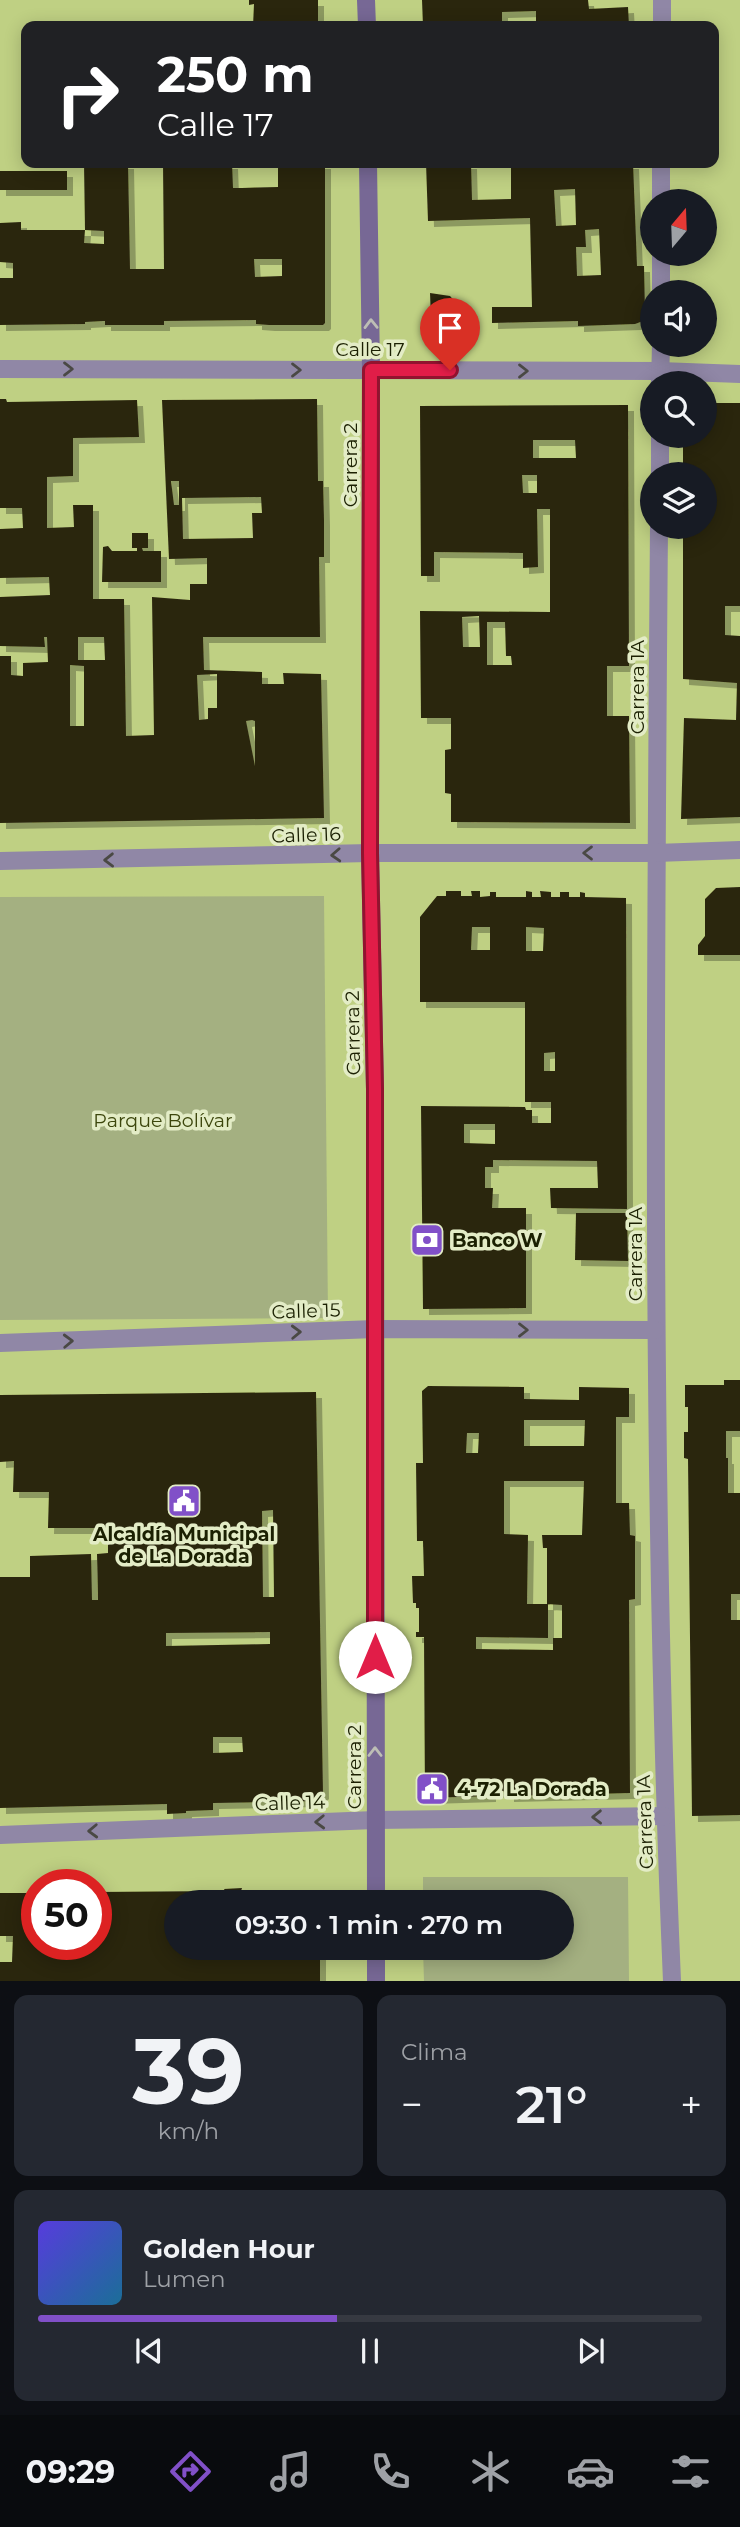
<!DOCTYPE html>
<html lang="es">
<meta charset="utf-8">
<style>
body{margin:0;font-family:Montserrat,sans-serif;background:#242831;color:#f1f3f6;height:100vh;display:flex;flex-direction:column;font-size:26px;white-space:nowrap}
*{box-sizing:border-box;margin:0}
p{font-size:23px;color:#9ea1a6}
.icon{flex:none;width:38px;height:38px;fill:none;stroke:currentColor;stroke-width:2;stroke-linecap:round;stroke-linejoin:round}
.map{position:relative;height:1981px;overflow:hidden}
.sheet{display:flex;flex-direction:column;gap:14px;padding:14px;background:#0d0f14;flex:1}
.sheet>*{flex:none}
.hud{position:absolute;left:21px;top:21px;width:698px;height:147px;border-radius:14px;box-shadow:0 4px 18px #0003;background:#202124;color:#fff;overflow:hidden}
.needle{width:46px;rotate:19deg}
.buttons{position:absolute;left:640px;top:189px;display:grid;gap:14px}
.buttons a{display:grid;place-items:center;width:77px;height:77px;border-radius:50%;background:#171b24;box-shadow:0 4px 18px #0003;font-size:35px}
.speed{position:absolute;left:21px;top:1869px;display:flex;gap:14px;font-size:35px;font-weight:700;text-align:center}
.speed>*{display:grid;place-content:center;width:91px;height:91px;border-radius:50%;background:#171b24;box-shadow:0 4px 18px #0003;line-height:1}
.speed .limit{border:10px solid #d22;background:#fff;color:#111}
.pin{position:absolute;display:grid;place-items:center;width:60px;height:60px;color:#fff;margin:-72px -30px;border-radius:50% 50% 50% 0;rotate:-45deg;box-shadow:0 0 7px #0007}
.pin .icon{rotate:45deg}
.me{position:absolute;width:77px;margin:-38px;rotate:0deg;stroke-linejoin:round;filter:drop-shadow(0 0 5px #0008)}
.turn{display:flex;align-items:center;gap:24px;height:147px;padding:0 21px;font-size:32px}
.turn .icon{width:91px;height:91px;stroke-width:2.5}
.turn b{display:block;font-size:49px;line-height:60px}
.big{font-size:52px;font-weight:600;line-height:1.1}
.sheet .card{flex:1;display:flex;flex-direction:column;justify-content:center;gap:10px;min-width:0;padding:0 24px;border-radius:14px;background:#242831}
.sheet .dial{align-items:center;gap:0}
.dial b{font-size:91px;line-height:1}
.song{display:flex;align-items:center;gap:21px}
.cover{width:84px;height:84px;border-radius:10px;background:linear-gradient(135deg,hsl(250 70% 55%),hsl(200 70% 35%))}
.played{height:7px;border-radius:4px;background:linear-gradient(90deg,#8150c8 45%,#363941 45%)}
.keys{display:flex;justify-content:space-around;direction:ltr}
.heat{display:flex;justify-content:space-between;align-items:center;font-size:38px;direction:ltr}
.sheet .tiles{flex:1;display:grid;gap:14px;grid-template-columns:1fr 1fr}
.card:last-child{grid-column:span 2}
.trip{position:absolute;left:164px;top:1890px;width:410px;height:70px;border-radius:35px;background:#171b24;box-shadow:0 4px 18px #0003;font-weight:600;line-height:70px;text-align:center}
.tab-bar{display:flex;height:112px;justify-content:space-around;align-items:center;background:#090b0e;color:#9ea1a6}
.tab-bar .icon{width:49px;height:49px}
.tab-bar .current{color:#8150c8}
.tab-bar b{font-size:32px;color:#f1f3f6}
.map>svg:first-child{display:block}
</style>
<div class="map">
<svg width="740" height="1981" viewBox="0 0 740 1981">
<defs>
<filter id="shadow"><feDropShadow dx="6" dy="6" stdDeviation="0" flood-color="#0004"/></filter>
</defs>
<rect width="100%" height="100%" fill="#bfd083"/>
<g fill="#a4b081">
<path d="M324,896L328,1318L0,1320V897Z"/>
<path d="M423,1877H628L629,1981H424L423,1948H562V1902H423Z"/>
</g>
<g fill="#2c270e" fill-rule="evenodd" filter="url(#shadow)">
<path d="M249,0H318V26H253L254,4L249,5Z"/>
<path d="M422,0H588L589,9L628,7L629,26H599V23L536,25V11L502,12V26H423Z"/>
<path d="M84,163H128L130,269H164L163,163H232L233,188H242L278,187V163H325V323L323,325H269L256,324V320L164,321V325H105V321H103L85,322V324L0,325V278H13V263L0,262V223L21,222V230H85ZM85,230L104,231V244L84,243ZM254,259H282V276L255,277Z"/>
<path d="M426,163H471L472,200L511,199V163H633L637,266H644L645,313L643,321L635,324L578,326V321L492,323V307H532L530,218L428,221ZM575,189L576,225L556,226L554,190ZM599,229L601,275L577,276L576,247H586L585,230Z"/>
<rect x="0" y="171" width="67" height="19"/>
<path d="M430,293L450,296L457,304L467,324L439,325L431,318Z"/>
<path d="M0,399H6L7,402L137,400L139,437L73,438V476L47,477V528L74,527L73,505H93V599H124L126,736L154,735L152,597L190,600V584H207V558L169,559L162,400L317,399L318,481H323L324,520V557H319L320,637H203L204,670L262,672V684H284L283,673L321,674L324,818L0,823V656H11V675L23,676V663L48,662L47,637H44L45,647L0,646V597L50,595L49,577L0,578V529L23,528L22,508H0ZM171,481H179V505H174ZM261,497L262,513H252L253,538L183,539L182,498ZM78,637H104L105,660H78ZM70,665L84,666V726H70ZM217,674V708H208V719L199,720L197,675ZM252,720L255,721V766L246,721Z"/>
<path d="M705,403H740V606H725V635L740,636V817L681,819L684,718L736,720L737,683L683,679V527H705V474H683V436H705Z"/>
<path d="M628,405L629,666H607V716H629L630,823L451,822V794L445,793V750L451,749V718H421L420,611L550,612V509H537L538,567L523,568V553L434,552V576H421L420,406ZM533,440H575L576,458H533ZM522,475H537V493H523ZM479,616L480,647H463L462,617ZM487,622H505L506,656H511L512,665H487Z"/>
<path d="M132,533H148V548H142L143,551H161V582H102L103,547L108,546L112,551H137V548H132Z"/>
<path d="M740,887V955H698V945L705,936V899L716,888Z"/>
<path d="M446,891H461V896H472L471,891H480V897L490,896V892H496V897H526V891L532,892V897H541L540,891L551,892V897H560V892H569V897H580V892L585,893V897L626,898L627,1209L551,1208L550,1188H598L597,1161L493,1160V1167H485V1188H493L492,1208H526V1308L423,1309L421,1106L525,1107L526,1110H532V1123H551V1102H525V1002H420V917L437,896H446ZM472,927H490V950H471ZM526,927L544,928L543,951H526ZM555,1052V1071H544V1053ZM464,1124H495V1144L464,1143Z"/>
<path d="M576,1213H627L628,1261L575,1260Z"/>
<path d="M724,1380H740V1431H726V1458H728V1493H740V1594H731V1620H740V1815L692,1816L688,1459L684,1458V1432H688V1407H685V1385H724Z"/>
<path d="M428,1386L524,1387V1399L579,1400V1387L629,1388V1417H616V1503H629L630,1535L635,1536V1599L629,1600L630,1793L508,1796V1791L490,1792V1796L425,1798L424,1637H416V1632H419V1608H416V1603H413L412,1576H424L423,1541H417L416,1463H423L422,1391ZM524,1420H585L584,1446H524ZM467,1433H479L478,1453H466ZM504,1481H584L582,1535H542L543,1548H547V1604L562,1605V1638H553V1650L476,1649V1637L548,1638V1604H527L528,1535L504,1534Z"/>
<path d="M316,1392L323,1793L316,1801L213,1803V1810L186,1811V1813L167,1814V1804L0,1808V1577H30V1556L91,1554L92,1600H98L97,1554L108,1553V1528H48L49,1492H13L14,1461L0,1462V1395ZM273,1510L274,1597H263L262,1511ZM270,1632V1644L166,1646V1633ZM213,1737H242L243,1752L213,1753Z"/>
<path d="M242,1888L241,1891L318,1890L321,1895V1902H177V1948H320V1981H0V1962H12L13,1936H0V1893H37V1944H96V1892L222,1891H225L224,1889Z"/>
</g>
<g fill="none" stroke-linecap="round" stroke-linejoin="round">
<g stroke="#9087a6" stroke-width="18">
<path d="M662,26V0"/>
<path d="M661,201V163"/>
<path d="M661,292V254"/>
<path d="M0,369L660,371L740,374"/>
<path d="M660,383L661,345"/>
<path d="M660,474V436"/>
<path d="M659,527C655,1012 651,1497 672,1981"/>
<path d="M0,861L370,853H656L740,850"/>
<path d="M0,1343L375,1329L655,1330"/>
<path d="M0,1835L375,1820L665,1816"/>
</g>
<g stroke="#776895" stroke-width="18">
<path d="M366,0L367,26"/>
<path d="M368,163L371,370L370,853L375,1089L376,1902"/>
<path d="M376,1948V1981"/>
</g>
</g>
<defs><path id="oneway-chevron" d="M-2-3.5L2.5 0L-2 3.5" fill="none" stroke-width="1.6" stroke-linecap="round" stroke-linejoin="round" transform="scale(1.75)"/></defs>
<g stroke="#bdbeb5">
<use href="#oneway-chevron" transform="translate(371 324) rotate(-91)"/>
<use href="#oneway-chevron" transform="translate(375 1752) rotate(-90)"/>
</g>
<g stroke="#4a4944">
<use href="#oneway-chevron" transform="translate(68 369)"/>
<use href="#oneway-chevron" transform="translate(296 370)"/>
<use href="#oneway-chevron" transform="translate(523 371)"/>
<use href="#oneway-chevron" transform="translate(588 853) rotate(-180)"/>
<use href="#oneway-chevron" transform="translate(336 855) rotate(177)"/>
<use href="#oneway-chevron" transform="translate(109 860) rotate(179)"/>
<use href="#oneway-chevron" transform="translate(523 1330)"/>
<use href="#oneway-chevron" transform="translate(296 1332) rotate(-2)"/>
<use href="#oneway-chevron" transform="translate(68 1341) rotate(-2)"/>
<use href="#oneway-chevron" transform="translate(597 1817) rotate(179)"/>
<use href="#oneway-chevron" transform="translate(320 1822) rotate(178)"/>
<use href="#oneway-chevron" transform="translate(93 1831) rotate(178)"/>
</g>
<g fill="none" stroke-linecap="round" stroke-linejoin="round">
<defs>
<path id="route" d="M375,1657V1089L370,853L371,370H450"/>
</defs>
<use href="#route" stroke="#92132f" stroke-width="18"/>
<use href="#route" stroke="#e11d48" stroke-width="12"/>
</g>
<defs>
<symbol id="bank-square" viewBox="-11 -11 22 22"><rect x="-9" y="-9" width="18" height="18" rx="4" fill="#8150c8" stroke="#e3ecc6"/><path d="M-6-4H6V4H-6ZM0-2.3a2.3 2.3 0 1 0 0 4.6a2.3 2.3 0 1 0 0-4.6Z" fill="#fff"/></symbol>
<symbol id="civic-square" viewBox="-11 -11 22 22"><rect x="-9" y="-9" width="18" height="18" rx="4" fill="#8150c8" stroke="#e3ecc6"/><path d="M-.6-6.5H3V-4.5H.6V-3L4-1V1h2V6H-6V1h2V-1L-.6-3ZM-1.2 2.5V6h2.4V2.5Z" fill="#fff"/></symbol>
</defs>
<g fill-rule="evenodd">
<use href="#bank-square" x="408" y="1221" width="38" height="38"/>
<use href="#civic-square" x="165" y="1482" width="38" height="38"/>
<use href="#civic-square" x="413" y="1770" width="38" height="38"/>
</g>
<g text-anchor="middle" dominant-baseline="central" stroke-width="7" stroke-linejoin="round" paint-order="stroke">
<g font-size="19" fill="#1b2002" stroke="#e3ecc6">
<text x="370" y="349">Calle 17</text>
<text transform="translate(350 465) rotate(-90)">Carrera 2</text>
<text transform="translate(637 687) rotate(-90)">Carrera 1A</text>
<text transform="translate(306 835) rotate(-2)">Calle 16</text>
<text transform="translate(353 1033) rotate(-91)">Carrera 2</text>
<text transform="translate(635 1254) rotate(-90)">Carrera 1A</text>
<text transform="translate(306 1311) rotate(-2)">Calle 15</text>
<text transform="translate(354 1767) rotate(-90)">Carrera 2</text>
<text transform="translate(290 1803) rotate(-2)">Calle 14</text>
<text transform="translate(645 1822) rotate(-92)">Carrera 1A</text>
</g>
<g font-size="19" fill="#3c460c" stroke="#e3ecc6">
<text x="163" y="1120">Parque Bolívar</text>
</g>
<g font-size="19" font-weight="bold" fill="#1b2002" stroke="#e3ecc6" text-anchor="start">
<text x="452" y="1240">Banco W</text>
<text x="184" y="1534" text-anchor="middle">Alcaldía Municipal<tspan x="184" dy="22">de La Dorada</tspan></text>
<text x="457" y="1789">4-72 La Dorada</text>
</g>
</g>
</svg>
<div class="buttons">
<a><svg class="needle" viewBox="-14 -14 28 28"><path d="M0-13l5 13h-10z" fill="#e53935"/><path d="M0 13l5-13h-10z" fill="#9ea1a6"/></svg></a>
<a><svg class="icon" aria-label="sound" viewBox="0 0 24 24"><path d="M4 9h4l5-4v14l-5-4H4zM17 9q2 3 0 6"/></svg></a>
<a><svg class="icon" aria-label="search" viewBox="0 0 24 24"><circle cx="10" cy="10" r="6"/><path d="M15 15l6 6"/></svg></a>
<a><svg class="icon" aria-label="layers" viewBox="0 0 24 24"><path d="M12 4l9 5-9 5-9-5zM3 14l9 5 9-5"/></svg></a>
</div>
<div class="speed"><div class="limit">50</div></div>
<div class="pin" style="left:450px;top:370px;background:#d93025"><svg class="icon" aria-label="arrive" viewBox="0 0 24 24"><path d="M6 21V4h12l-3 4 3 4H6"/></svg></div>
<svg class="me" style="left:375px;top:1657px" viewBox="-20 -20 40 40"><circle r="19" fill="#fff"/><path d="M0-13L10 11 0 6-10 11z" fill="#e11d48"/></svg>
<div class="trip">09:30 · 1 min · 270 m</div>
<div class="hud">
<div class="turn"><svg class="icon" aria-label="right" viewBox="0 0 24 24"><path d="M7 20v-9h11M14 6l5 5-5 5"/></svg><div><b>250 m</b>Calle 17</div></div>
</div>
</div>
<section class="sheet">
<div class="tiles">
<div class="card dial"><b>39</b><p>km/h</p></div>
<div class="card"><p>Clima</p>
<div class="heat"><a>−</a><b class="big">21°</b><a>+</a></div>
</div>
<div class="card">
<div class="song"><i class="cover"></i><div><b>Golden Hour</b><p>Lumen</p></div></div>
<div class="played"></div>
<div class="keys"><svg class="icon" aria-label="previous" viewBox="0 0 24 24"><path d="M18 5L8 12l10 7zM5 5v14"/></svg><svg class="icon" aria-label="pause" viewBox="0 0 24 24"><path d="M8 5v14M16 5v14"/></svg><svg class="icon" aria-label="next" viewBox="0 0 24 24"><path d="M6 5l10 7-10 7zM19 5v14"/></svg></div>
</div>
</div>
</section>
<nav class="tab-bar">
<b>09:29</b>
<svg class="icon current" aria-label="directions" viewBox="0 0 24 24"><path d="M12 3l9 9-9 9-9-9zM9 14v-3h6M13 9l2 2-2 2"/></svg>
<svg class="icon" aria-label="music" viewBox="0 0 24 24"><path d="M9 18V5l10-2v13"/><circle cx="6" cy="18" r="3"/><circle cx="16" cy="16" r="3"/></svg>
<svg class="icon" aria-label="phone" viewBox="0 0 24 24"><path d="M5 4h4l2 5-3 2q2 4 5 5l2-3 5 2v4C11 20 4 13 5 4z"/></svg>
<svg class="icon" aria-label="climate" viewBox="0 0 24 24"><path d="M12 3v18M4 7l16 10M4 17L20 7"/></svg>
<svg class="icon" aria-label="car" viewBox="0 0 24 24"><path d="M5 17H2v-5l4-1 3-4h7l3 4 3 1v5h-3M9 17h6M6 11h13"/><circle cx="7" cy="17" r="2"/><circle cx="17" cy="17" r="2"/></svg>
<svg class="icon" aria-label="filters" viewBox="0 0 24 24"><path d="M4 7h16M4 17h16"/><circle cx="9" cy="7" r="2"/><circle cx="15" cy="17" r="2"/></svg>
</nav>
